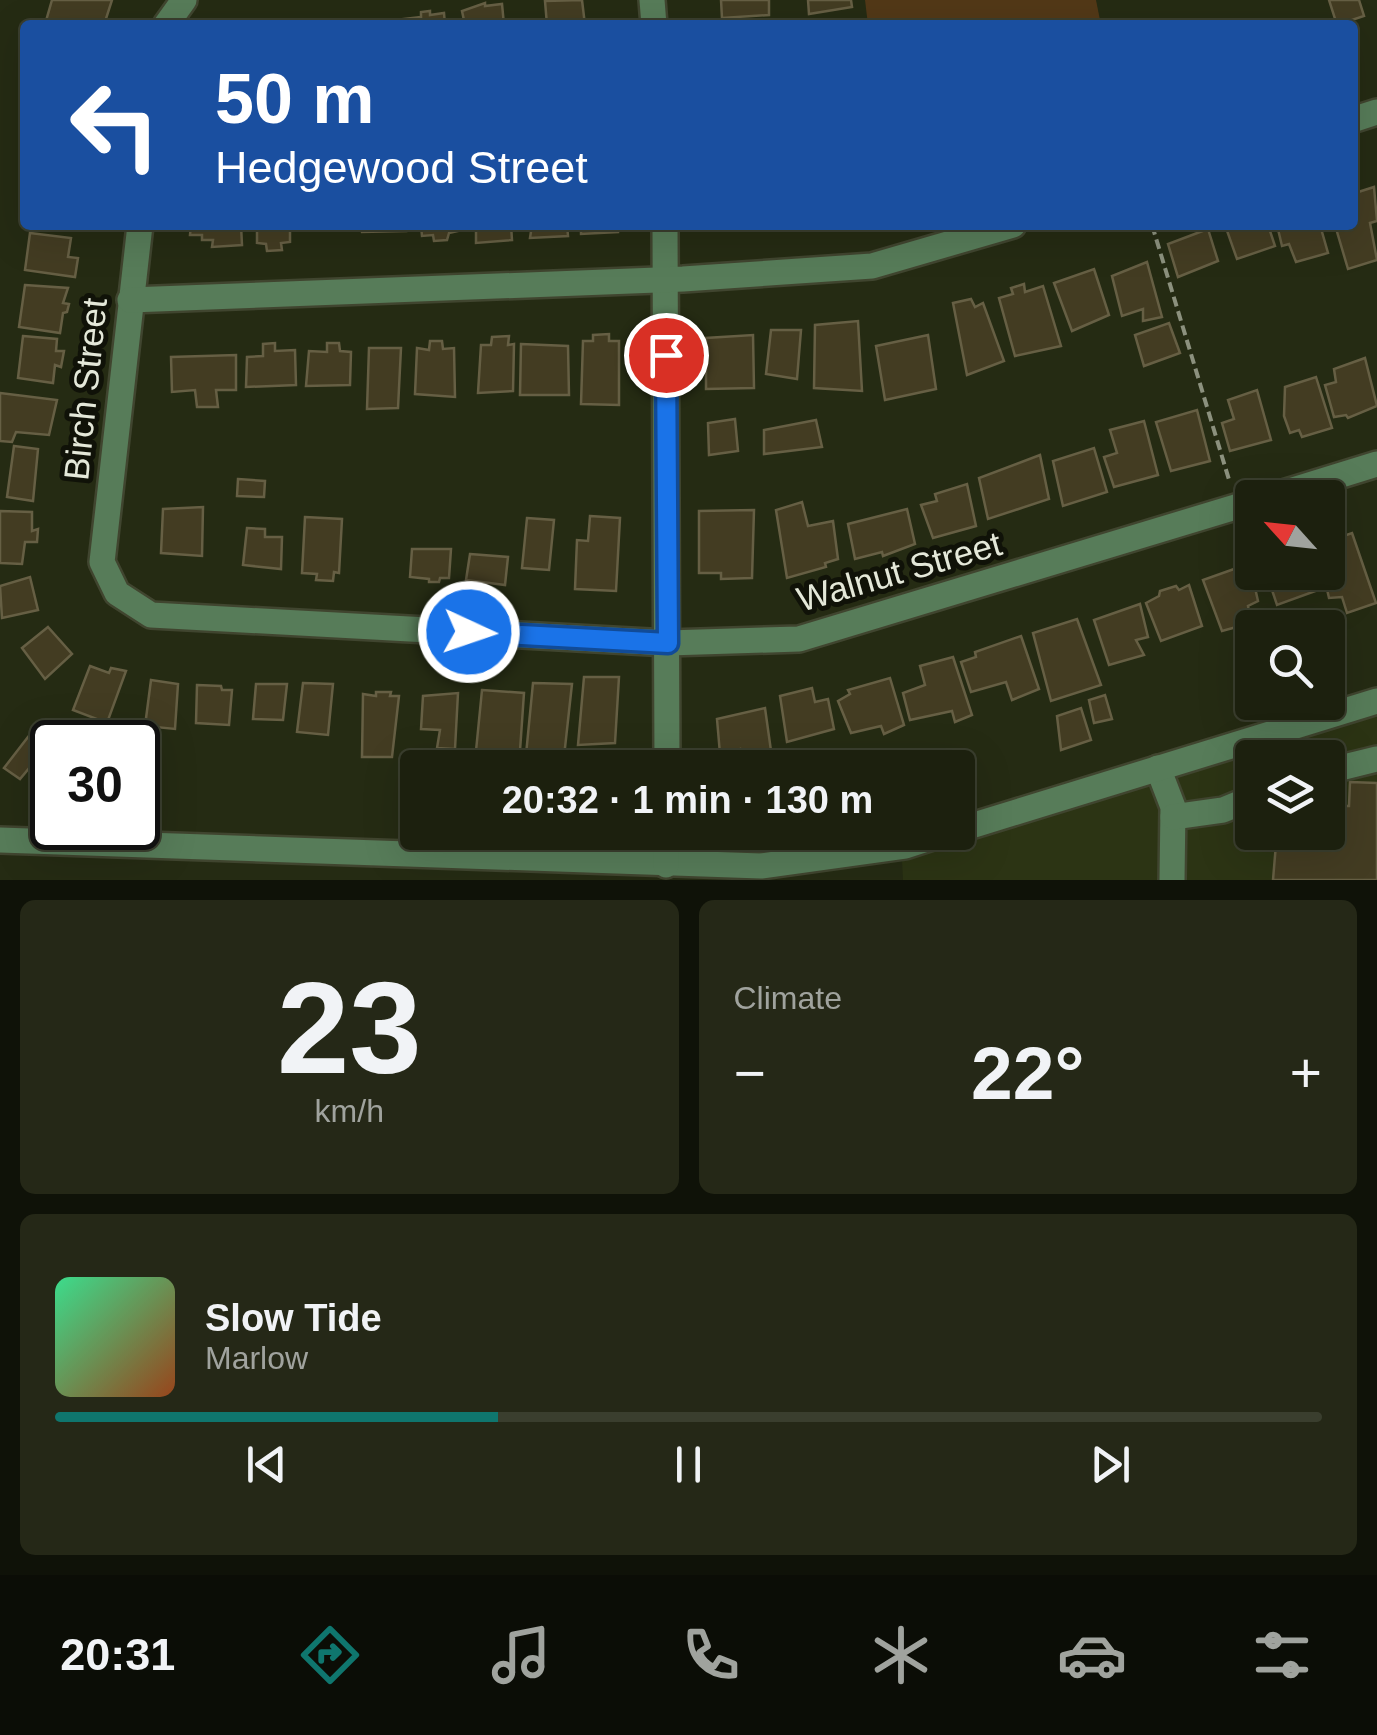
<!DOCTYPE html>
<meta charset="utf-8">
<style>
body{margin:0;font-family:Helvetica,sans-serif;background:#252817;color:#f1f3f6;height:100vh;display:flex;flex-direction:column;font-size:38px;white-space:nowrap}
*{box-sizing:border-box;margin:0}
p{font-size:32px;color:#a0a39e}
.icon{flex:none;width:55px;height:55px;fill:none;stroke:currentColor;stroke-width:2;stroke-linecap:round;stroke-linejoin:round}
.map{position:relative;height:880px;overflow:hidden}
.side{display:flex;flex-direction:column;gap:20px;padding:20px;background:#0f1208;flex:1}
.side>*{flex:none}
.guide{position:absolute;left:20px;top:20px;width:1338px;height:210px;border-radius:10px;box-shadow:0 10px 40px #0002,0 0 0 2px #3a3e2e;background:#1a4fa0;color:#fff;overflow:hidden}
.needle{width:65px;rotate:297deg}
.tools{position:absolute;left:1235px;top:480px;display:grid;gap:20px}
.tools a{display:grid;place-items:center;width:110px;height:110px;border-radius:10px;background:#1c200e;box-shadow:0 10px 40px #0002,0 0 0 2px #3a3e2e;font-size:50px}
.speed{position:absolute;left:30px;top:720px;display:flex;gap:20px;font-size:50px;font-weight:700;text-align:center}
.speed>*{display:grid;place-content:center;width:130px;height:130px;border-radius:50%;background:#1c200e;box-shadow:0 10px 40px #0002,0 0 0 2px #3a3e2e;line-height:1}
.speed .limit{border:5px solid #111;border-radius:15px;background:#fff;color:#111}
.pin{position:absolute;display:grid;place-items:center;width:85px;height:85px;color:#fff;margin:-42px;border:5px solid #fff;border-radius:50%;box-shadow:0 2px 10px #0007}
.me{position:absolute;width:110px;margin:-55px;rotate:93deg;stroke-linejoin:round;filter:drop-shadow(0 0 8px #0008)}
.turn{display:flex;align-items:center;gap:35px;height:210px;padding:0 30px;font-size:45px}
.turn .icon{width:130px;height:130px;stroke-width:2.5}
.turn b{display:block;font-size:70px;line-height:85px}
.big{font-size:75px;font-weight:700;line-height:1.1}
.side .tile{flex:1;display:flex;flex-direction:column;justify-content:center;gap:15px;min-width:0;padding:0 35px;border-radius:15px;background:#252817}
.side .dial{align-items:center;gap:0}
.dial b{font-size:130px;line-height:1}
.song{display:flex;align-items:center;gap:30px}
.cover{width:120px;height:120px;border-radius:15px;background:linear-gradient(135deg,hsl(150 70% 55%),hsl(20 70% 35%))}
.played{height:10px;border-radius:5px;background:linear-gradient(90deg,#0f766e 35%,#3a3e2e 35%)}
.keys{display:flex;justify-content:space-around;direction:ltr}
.heat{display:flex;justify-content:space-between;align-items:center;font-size:55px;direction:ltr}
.side .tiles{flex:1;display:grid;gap:20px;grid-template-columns:1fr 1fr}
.tile:last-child{grid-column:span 2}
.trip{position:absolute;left:400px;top:750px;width:575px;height:100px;border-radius:10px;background:#1c200e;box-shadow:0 10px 40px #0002,0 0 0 2px #3a3e2e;font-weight:700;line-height:100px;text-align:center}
.tabs{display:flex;height:160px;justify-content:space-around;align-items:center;background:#0b0d06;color:#a0a39e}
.tabs .icon{width:70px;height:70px}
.tabs .active{color:#0f766e}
.tabs b{font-size:45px;color:#f1f3f6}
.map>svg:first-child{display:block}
</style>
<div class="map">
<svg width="1377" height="880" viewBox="0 0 1377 880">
<rect width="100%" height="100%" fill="#252b13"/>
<path fill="#2c3414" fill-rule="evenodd" d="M1377,714V880H903L902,860ZM1252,758H1328V832H1252Z"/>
<path fill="#523817" d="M865,0H1096L1101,25H868Z"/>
<g fill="#433c22" stroke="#665f44" stroke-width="2.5">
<path d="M52,0H112L104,25H60L46,21Z"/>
<path d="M582,0L585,25H547L545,1Z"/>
<path d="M721,0H769V15L722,18Z"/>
<path d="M808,0H851L852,7L809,14Z"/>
<path d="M1329,0H1359L1364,16L1337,25Z"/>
<path d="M485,3V6L502,4L504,25H465L462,11Z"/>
<path d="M430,11V15L444,13L445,25H404L403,19L421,17V12Z"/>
<path d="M1374,187L1377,221L1370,223L1377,260L1348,269L1335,225H1352V194Z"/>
<path d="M191,225H241L242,245L212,247L213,240H202V235H190Z"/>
<path d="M257,225H290V242L281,243L282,250L267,251L266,244L257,243Z"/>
<path d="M361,225H405L406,231L362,232Z"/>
<path d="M421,225H459L458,231L449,233L447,240L434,241L433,235L422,236Z"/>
<path d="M476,225H511L512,240L476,243Z"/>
<path d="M532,225H567L568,236L530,238Z"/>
<path d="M581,225H618V232L581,234Z"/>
<path d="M1225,225H1268L1275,246L1237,259Z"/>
<path d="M1277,225H1320L1328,253L1296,262L1289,244L1282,246Z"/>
<path d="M1208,229L1218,261L1178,277L1168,244Z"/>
<path d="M30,233L71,238L68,257L78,258L75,277L25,270Z"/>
<path d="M1147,262L1162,317L1143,321V309L1122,316L1112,276Z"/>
<path d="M1094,269L1109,315L1072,331L1054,283Z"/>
<path d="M1024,284L1025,292L1043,286L1061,346L1015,356L999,298L1013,294L1011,288Z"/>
<path d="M25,285L68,288L63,303L69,304L67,312L63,313L60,333L19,327Z"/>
<path d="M971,299L975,307L983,303L1004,361L967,375L953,303Z"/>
<path d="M858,321L862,391L814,388L815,325Z"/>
<path d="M1169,323L1180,353L1144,366L1135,335Z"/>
<path d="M771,330H801L797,379L766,374Z"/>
<path d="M609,334V341H619V405L581,404L583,341H593V335Z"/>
<path d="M753,335L754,388L706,389V338Z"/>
<path d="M928,335L936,389L885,400L876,346Z"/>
<path d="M23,336L57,339L56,351H64L61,367L55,365L53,383L18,378Z"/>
<path d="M509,336L508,345L514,344L513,391L478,393L481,345H491L492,337Z"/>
<path d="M430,341H442L443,349L454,348L455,397L415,394L417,348L429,350Z"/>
<path d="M275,343V351L295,350L296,385L246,387L247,357L263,356V344Z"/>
<path d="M327,343H339L340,351L351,352L350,385L306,386L309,351L327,352Z"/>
<path d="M521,344L568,346L569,395H520Z"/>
<path d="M369,348H401L398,408L367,409Z"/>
<path d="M236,355V390H216L218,407H197L195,390L172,392L171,357Z"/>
<path d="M1365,358L1377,406L1348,418L1346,415L1334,417L1325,385L1336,382L1334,369Z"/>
<path d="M1316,377L1332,428L1302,437L1299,430L1290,433L1284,416L1285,387Z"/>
<path d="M1257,390L1271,440L1230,451L1222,423L1234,419L1228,400Z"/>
<path d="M0,393L57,400L49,435L16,432L12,442L0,441Z"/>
<path d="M1197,410L1210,461L1171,471L1156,422Z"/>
<path d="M735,419L738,451L709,455L708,423Z"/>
<path d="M816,420L822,447L764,454V430Z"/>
<path d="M1144,421L1158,475L1114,487L1104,457L1117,453L1110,430Z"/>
<path d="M14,446L38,449L33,501L7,497Z"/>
<path d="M1094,448L1107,492L1063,506L1053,461Z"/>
<path d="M1040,455L1049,499L988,519L979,478Z"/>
<path d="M238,479L265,481L264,497L237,496Z"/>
<path d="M967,484L976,526L933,538L921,505L937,501L935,494Z"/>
<path d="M802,502L808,526L833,521L838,559L825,563L826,567L787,578L776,510Z"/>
<path d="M203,507L202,556L161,553L163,509Z"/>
<path d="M907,509L915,544L883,556L882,552L855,559L848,524Z"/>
<path d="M754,510L752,578L721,579V573H699V511Z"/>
<path d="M0,511L32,512V531L38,529L37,542H25L22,564L0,563Z"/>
<path d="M590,516L620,518L616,591L575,589L577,540L588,541Z"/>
<path d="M305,517L342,519L339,573L334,572L333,581L316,580L317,574L302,573Z"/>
<path d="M527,518L554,520L549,570L522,568Z"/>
<path d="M247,528L265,529V537H282L281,569L243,565Z"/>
<path d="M1352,533L1376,603L1347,613L1342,597L1329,598L1323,572H1328L1329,541Z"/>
<path d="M412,549H451L449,578H440L439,582H429V579L410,577Z"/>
<path d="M470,554L508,557L505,585L466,580Z"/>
<path d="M1234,569L1239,575L1251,570L1258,601L1248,606L1251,623L1222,631L1203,580Z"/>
<path d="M1266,572H1315L1321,589L1277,605Z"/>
<path d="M30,577L38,610L2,618L0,586Z"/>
<path d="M1189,585L1202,626L1161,641L1146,603L1159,596L1160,591L1176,586L1179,590Z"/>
<path d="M1140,604L1148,637L1136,640L1144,655L1109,665L1094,620Z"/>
<path d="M1077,619L1101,685L1051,701L1033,633Z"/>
<path d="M48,627L72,654L45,679L22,648Z"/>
<path d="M1021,636L1039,689L1012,700L1006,682L971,692L961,662L976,657L975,652Z"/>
<path d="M953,657L972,715L955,722L952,711L910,720L903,693L925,685L920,666Z"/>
<path d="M90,666L109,673L111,668L126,671L107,723L73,710Z"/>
<path d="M584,677H619L615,743L578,745Z"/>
<path d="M890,678L904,725L884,734L881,726L851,733L838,701L850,694L848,690Z"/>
<path d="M151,680L178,684L175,729L145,726Z"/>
<path d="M303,683L333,684L328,735L297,732Z"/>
<path d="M533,683L572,684L563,766L525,765Z"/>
<path d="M256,684H287L283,720L253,719Z"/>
<path d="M197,685L221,686L222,690H232L229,725L196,723Z"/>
<path d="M812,688L815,702L828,699L834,729L787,742L780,696Z"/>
<path d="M482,690L524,693L519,765L475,761Z"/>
<path d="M376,692H391L390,696H399L392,757H362L363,694L376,696Z"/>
<path d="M458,693L455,749L437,748L440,730L421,729L423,696Z"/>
<path d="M1105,695L1112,719L1094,723L1089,700Z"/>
<path d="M765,708L773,765L742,768L740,749L720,754L717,719Z"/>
<path d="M1081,708L1091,740L1061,750L1057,716Z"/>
<path d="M28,737L45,749L20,779L4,768Z"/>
<path d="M885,751L890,768H851L848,758Z"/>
<path d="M614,757L613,768H577V758Z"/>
<path d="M410,778H418V825H408Z"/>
<path d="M1350,782L1377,783V880H1273L1277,832H1328V806H1349Z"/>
</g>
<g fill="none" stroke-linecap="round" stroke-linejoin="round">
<defs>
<g id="minor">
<path d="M652,0L654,25"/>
<path d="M166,25L184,0"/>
<path d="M1352,120L1377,112"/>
<path d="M140,225L102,562L117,593L151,615L668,643L799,639L1252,502"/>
<path d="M665,225L667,768"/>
<path d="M130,300L683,279L872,266L1013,225"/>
<path d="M1267,498L1377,464"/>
<path d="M1158,768L1173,807L1172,880"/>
<path d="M1328,771L1377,759"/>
<path d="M1173,817L1223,810L1252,798"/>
<path d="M958,830L1377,701"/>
<path d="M0,840L761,866L905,846L948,832"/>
<path d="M666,865V832"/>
</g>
</defs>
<use href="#minor" stroke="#40452f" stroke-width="30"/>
<path stroke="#8c917e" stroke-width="4" stroke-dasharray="10 5" stroke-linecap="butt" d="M1152,225L1230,483"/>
<use href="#minor" stroke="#577c59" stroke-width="25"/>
</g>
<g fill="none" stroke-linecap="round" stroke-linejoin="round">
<defs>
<path id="route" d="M469,632L668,643L666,355"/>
</defs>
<use href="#route" stroke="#114b97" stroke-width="25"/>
<use href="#route" stroke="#1a73e8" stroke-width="18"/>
</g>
<g text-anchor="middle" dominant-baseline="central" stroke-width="10" stroke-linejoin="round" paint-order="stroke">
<g font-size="35" fill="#e4e8d9" stroke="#101208">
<text transform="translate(85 389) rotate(-84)">Birch Street</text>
<text transform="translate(899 571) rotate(-16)">Walnut Street</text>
</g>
</g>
</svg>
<div class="tools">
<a><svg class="needle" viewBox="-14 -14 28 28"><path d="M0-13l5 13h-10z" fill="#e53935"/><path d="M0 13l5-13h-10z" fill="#a0a39e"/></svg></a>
<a><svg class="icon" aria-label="search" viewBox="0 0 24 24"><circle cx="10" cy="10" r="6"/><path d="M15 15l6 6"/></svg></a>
<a><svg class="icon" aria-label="layers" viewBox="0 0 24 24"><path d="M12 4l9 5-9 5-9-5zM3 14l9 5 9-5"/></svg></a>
</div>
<div class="speed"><div class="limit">30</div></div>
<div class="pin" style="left:666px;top:355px;background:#d93025"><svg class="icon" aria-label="arrive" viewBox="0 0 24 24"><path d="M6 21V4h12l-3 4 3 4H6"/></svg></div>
<svg class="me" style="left:469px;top:632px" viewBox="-20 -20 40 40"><circle r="17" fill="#1a73e8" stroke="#fff" stroke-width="3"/><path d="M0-11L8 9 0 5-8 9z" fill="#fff"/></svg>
<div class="trip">20:32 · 1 min · 130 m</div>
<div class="guide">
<div class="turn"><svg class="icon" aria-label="left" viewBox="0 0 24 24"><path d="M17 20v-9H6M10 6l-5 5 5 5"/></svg><div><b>50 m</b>Hedgewood Street</div></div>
</div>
</div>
<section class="side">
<div class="tiles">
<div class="tile dial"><b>23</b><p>km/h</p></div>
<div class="tile"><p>Climate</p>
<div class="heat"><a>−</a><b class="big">22°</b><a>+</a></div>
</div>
<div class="tile">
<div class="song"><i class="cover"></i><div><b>Slow Tide</b><p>Marlow</p></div></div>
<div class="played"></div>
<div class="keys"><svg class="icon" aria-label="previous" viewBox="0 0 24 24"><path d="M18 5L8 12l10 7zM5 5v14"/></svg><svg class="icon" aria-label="pause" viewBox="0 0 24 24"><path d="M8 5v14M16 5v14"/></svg><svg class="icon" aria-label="next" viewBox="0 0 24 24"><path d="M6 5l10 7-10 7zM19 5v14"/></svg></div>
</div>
</div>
</section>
<nav class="tabs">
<b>20:31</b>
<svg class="icon active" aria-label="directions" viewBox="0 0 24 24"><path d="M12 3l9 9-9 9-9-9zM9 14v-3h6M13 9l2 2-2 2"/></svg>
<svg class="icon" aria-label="music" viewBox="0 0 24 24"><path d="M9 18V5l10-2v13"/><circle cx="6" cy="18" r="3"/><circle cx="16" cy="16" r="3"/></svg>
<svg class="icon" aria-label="phone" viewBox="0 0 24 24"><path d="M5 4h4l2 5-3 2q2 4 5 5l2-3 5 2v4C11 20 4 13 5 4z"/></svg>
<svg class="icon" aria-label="climate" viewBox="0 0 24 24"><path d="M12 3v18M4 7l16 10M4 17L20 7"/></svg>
<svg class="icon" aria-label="car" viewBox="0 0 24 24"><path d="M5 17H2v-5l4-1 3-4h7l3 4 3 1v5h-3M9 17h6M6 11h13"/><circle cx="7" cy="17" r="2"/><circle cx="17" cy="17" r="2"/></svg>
<svg class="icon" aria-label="filters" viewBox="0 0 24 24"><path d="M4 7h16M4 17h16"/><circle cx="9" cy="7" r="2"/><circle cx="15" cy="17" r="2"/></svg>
</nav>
